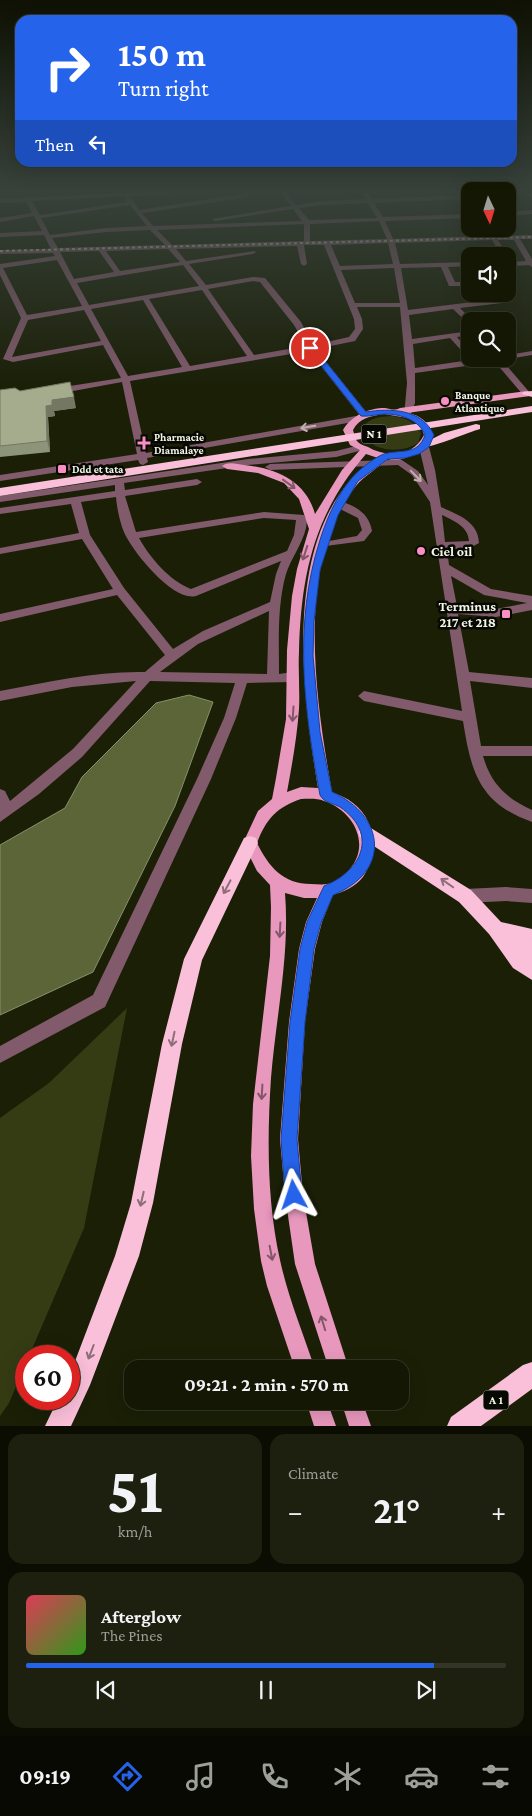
<!DOCTYPE html>
<meta charset="utf-8">
<style>
body{margin:0;font-family:"Crimson Pro",serif;background:#1d200e;color:#f1f3f6;height:100vh;display:flex;flex-direction:column;font-size:19px;white-space:nowrap}
*{box-sizing:border-box;margin:0}
p{font-size:16px;color:#9d9f9a}
.icon{flex:none;width:28px;height:28px;fill:none;stroke:currentColor;stroke-width:2;stroke-linecap:round;stroke-linejoin:round}
.map{position:relative;height:1426px;overflow:hidden}
.details{display:flex;flex-direction:column;gap:8px;padding:8px;background:#0b0d02;flex:1}
.details>*{flex:none}
.guide{position:absolute;left:15px;top:15px;width:502px;height:152px;border-radius:15px;box-shadow:0 5px 20px #0002,0 0 0 1px #333626;background:#2563eb;color:#fff;overflow:hidden}
.needle{width:32px;rotate:176deg}
.fabs{position:absolute;left:461px;top:182px;display:grid;gap:10px}
.fabs a{display:grid;place-items:center;width:55px;height:55px;border-radius:10px;background:#141704;box-shadow:0 5px 20px #0002,0 0 0 1px #333626;font-size:25px}
.speed{position:absolute;left:15px;top:1345px;display:flex;gap:10px;font-size:25px;font-weight:700;text-align:center}
.speed>*{display:grid;place-content:center;width:65px;height:65px;border-radius:50%;background:#141704;box-shadow:0 5px 20px #0002,0 0 0 1px #333626;line-height:1}
.speed .limit{border:8px solid #d22;background:#fff;color:#111}
.pin{position:absolute;display:grid;place-items:center;width:42px;height:42px;color:#fff;margin:-21px;border:2px solid #fff;border-radius:50%;box-shadow:0 1px 5px #0007}
.me{position:absolute;width:55px;margin:-28px;rotate:355deg;stroke-linejoin:round;filter:drop-shadow(0 0 4px #0008)}
.turn{display:flex;align-items:center;gap:18px;height:105px;padding:0 20px;font-size:22px}
.turn .icon{width:65px;height:65px;stroke-width:2.5}
.turn b{display:block;font-size:35px;line-height:42px}
.then{display:flex;align-items:center;height:48px;padding:0 20px;background:#0003;gap:10px;font-size:19px}
.big{font-size:38px;font-weight:700;line-height:1.1}
.details .card{flex:1;display:flex;flex-direction:column;justify-content:center;gap:8px;min-width:0;padding:0 18px;border-radius:15px;background:#1d200e}
.details .dial{align-items:center;gap:0}
.dial b{font-size:65px;line-height:1}
.song{display:flex;align-items:center;gap:15px}
.cover{width:60px;height:60px;border-radius:8px;background:linear-gradient(135deg,hsl(350 70% 55%),hsl(110 70% 35%))}
.played{height:5px;border-radius:2px;background:linear-gradient(90deg,#2563eb 85%,#333626 85%)}
.keys{display:flex;justify-content:space-around;direction:ltr}
.heat{display:flex;justify-content:space-between;align-items:center;font-size:28px;direction:ltr}
.details .tiles{flex:1;display:grid;gap:8px;grid-template-columns:1fr 1fr}
.card:last-child{grid-column:span 2}
.trip{position:absolute;left:124px;top:1360px;width:285px;height:50px;border-radius:15px;background:#141704;box-shadow:0 5px 20px #0002,0 0 0 1px #333626;font-weight:700;line-height:50px;text-align:center}
.tab-bar{display:flex;height:80px;justify-content:space-around;align-items:center;background:#080902;color:#9d9f9a}
.tab-bar .icon{width:35px;height:35px}
.tab-bar .current{color:#2563eb}
.tab-bar b{font-size:22px;color:#f1f3f6}
.map>svg:first-child{display:block}
</style>
<div class="map">
<svg width="532" height="1426" viewBox="0 0 532 1426">
<rect width="100%" height="100%" fill="#1a1f06"/>
<g fill="#353c14">
<path d="M392,416C405,418 415,421 421,433L418,443C401,454 365,453 363,427C370,417 380,417 392,416Z"/>
<path d="M127,1008L84,1228L29,1356H26V1363L9,1403L0,1416V1118L49,1083Z"/>
</g>
<path fill="#5b6538" stroke="#88906c" d="M189,695L213,702L175,806L93,972L0,1015V845L65,808L82,777L156,703Z"/>
<g fill="none" stroke-linecap="round" stroke-linejoin="round">
<g fill="#815a6c" fill-rule="evenodd">
<path d="M183,190H214L211,192L130,196L139,210L242,194V190H248L250,194L244,198L142,213L153,226L302,221L293,209L215,221L212,219L291,206L278,190H284L296,205L322,201L366,199L360,190H366L372,199L470,195V202L467,199L374,203L383,217L470,214V218L385,221L393,239L489,236L485,229H491L496,236L532,235V239H520L532,259V267L529,265L513,266L515,276L508,281V258L512,262L526,261L514,240H498L508,256V257L502,256L492,240L395,243L400,264L470,262V266L448,267L455,282H470V286H449L441,267L401,268L408,310L497,299L493,294H500L506,301L502,303L460,308L473,321H470V325L453,309L409,315L412,339L470,331V335L457,337L470,353V359H501L531,394L524,396L495,362L415,373V403L410,417H404L407,383L400,307H357L362,319L363,329L355,341L316,349L367,413V417H361L309,351L130,381L146,453L356,416L359,417V421L147,458L148,462L143,465L140,464L138,460L0,481V475L137,454L122,382L57,394L53,391L57,388L121,378L103,345L13,362L3,359L21,318L0,275V264L55,256L53,253L0,254V250L51,249L44,235L0,237V233L42,231L34,216L0,222V218L32,213L26,202L0,203V199ZM124,196L127,202L40,215L32,201ZM368,203L377,218L309,220L299,208L322,205ZM130,205L147,226L106,228L50,235L41,218ZM379,221L387,239L310,241V224ZM304,224V241L172,245L157,230ZM150,230L165,245L58,248L52,238L106,232ZM388,243L393,264L340,266L331,245ZM304,245H324L354,319L355,329L349,337L313,345L301,322L265,278L253,277L206,285L189,264L253,254L256,252L255,251L186,261L176,249L297,246L301,264L304,266L307,264ZM168,249L180,262L120,271L106,251ZM99,251L114,272L74,279L60,252ZM57,260L82,306L27,315L3,268ZM183,265L199,286L89,305L77,283ZM394,268L400,303H355L341,270ZM253,281L260,282L294,325L306,346L254,355L208,289ZM202,290L247,356L190,366L149,299ZM143,300L182,367L128,376L91,309ZM84,310L101,341L12,357L28,320ZM450,338L470,360L415,368L413,344Z"/>
<path d="M523,190H529L532,193V199Z"/>
<path d="M532,210V214L508,216V212Z"/>
<path d="M532,351V355L508,359H505H508V355Z"/>
<path d="M424,444L429,447L435,470L441,507C458,515 478,521 479,543L468,549H447L449,565L491,589L532,596V610L496,617L458,614L469,672L532,678V688L470,681L481,746H532V756H483C491,784 506,798 532,810V822C479,803 471,772 463,721L364,701L358,696L364,691L462,711L430,502L412,475L398,465L270,470L265,467L270,464L390,460L388,457L393,454L418,471L428,485L419,447ZM442,515C454,521 468,526 469,541L445,542ZM451,576L484,595L527,603L496,609L457,606Z"/>
<path d="M360,445L363,446V450L336,457L248,465L124,483L125,490L197,479L202,482L197,485L125,496L136,532L264,512L304,515L307,521L306,528C302,545 291,558 286,574C277,606 279,641 279,674L293,672L299,677L293,682L247,683L236,718L211,779L105,1007L0,1063V1046L93,995L197,779L224,718L235,683L150,681L82,757L39,794L0,822V789L5,791L10,801L73,749L136,681L72,687L0,701V691C48,682 96,671 145,672L165,655L117,595L0,622V614L113,589L82,539L0,554V548L79,533L71,504L0,514V508L115,491V485L0,502V496L248,459L336,451ZM116,497C117,510 121,528 127,538C136,555 174,602 196,596L281,561L276,574L270,602L203,631L173,649L124,588L90,535L81,502ZM264,518L296,520L294,535L287,551L191,589C170,581 150,558 139,538ZM269,611L267,674L160,672L198,644Z"/>
<path d="M338,501C355,505 369,513 372,531L364,541L318,547V543L357,536L362,530L358,518L334,506V502Z"/>
<path d="M506,887L532,889V903L506,901L465,903L460,901L458,896L460,891L465,889Z"/>
</g>
<g fill="#e897bd" fill-rule="evenodd">
<path d="M527,391L530,392V396L407,413C421,415 429,423 433,435C424,452 407,462 388,459C378,468 364,476 356,486C294,563 316,702 332,792C339,795 347,798 353,803C376,820 379,854 363,877C355,887 345,891 333,895L322,922L315,949L305,1022L298,1139L303,1195L315,1264L349,1369H329L295,1264L285,1195L280,1139L289,1022L299,949L306,922L317,898H304L285,893C290,955 276,1016 271,1078C267,1139 267,1201 280,1260C288,1297 303,1333 315,1369H295L267,1286L261,1261L254,1209L251,1156L253,1104L270,956L271,907L270,885L257,871L243,843L258,811L272,799L276,778L286,719L287,650L292,596L297,569L309,529L299,499L284,483L258,473L227,469L222,466C228,461 237,464 244,465C276,468 306,481 315,514L342,470L360,450L350,445L343,430C351,416 368,408 385,408C391,409 394,411 400,408ZM384,414L408,418L421,426L424,435C413,457 387,458 368,447C365,446 359,444 357,441C355,439 354,433 353,430C359,418 371,416 384,414ZM366,454L378,458C369,466 357,473 349,482C284,557 303,698 318,788L301,787L287,792C292,765 297,737 299,709C300,690 298,671 299,652C301,574 314,514 366,454ZM301,799C308,799 317,798 324,801C355,811 373,848 346,873C341,878 335,883 327,884C322,885 316,884 311,884C283,884 269,867 257,843C266,819 277,807 301,799Z"/>
<path d="M306,1401H327L336,1426H314Z"/>
<path d="M341,1401H362L371,1426H349Z"/>
</g>
<g fill="#fabfd9" fill-rule="evenodd">
<path d="M532,391V397L522,394L523,392Z"/>
<path d="M532,406V412L0,496V488Z"/>
<path d="M476,424L480,425V429C469,432 429,449 422,447L420,445L444,433Z"/>
<path d="M366,825L471,890L501,922L532,929V980L513,968L489,934L459,902L360,837L358,832L360,827Z"/>
<path d="M250,836L256,838L258,843L202,960L182,1044L153,1203L139,1256L90,1385L71,1426H45L58,1399H69V1377L115,1256L131,1203L162,1044L184,959L244,838Z"/>
<path d="M532,1362V1389L481,1426H447L451,1417L523,1365Z"/>
</g>
<path stroke="#ced2c1" stroke-width="2" stroke-dasharray="3 3" stroke-linecap="butt" d="M0,251L532,237"/>
</g>
<path fill="#8e947a" d="M0,390L20,391L76,408L54,411L55,416L48,417L50,452L0,457Z"/>
<path fill="#747863" d="M74,397L76,408L54,411L55,416L48,417L50,452L47,441L46,406L52,400Z"/>
<path fill="#a5ac8e" stroke="#747863" d="M70,382L74,397L52,400V405L46,406L47,441L0,446V390L15,388L20,391Z"/>
<defs><path id="oneway-shaft" d="M-6 0H5M1.5-3L5.5 0L1.5 3" fill="none" stroke-width="1.6" stroke-linecap="round" stroke-linejoin="round" transform="scale(1.25)"/></defs>
<g stroke="#bfb0af">
<use href="#oneway-shaft" transform="translate(308 427) rotate(171)"/>
<use href="#oneway-shaft" transform="translate(416 476) rotate(46)"/>
</g>
<g stroke="#825768">
<use href="#oneway-shaft" transform="translate(289 484) rotate(36)"/>
<use href="#oneway-shaft" transform="translate(305 553) rotate(108)"/>
<use href="#oneway-shaft" transform="translate(293 714) rotate(94)"/>
<use href="#oneway-shaft" transform="translate(280 930) rotate(93)"/>
<use href="#oneway-shaft" transform="translate(262 1092) rotate(93)"/>
<use href="#oneway-shaft" transform="translate(271 1253) rotate(79)"/>
<use href="#oneway-shaft" transform="translate(323 1323) rotate(-107)"/>
</g>
<g stroke="#8c6d78">
<use href="#oneway-shaft" transform="translate(447 883) rotate(-145)"/>
<use href="#oneway-shaft" transform="translate(227 887) rotate(118)"/>
<use href="#oneway-shaft" transform="translate(173 1039) rotate(102)"/>
<use href="#oneway-shaft" transform="translate(142 1199) rotate(103)"/>
<use href="#oneway-shaft" transform="translate(91 1352) rotate(111)"/>
</g>
<linearGradient id="sky" x2="0" y2="1"><stop stop-color="#0e1103"/><stop offset="0.49" stop-color="#38423b"/><stop offset="1" stop-color="#38423b" stop-opacity="0"/></linearGradient>
<rect width="532" height="389" fill="url(#sky)"/>
<path fill="#2563eb" stroke="#184099" d="M308,346H313L366,412C391,408 422,409 434,435L429,447L419,454L405,458L388,459L358,481L338,515L320,570L314,621L313,656L320,732L332,792C386,816 391,872 333,895L321,923L314,949L305,1022L297,1139L302,1195L300,1201L294,1204L288,1201L285,1195L281,1139L290,1022L300,949L307,922L324,886C362,871 379,834 340,807C333,803 324,803 320,795C304,710 293,624 320,540C327,518 336,497 351,479C357,471 375,457 384,454C401,449 418,456 425,435C419,420 401,414 385,414C377,414 369,417 361,416L308,349Z"/>
<g fill="#fb8fc4" stroke="#060801" stroke-width="2">
<circle cx="445" cy="401" r="5"/>
<path d="M141.5 435.5h5v5h5v5h-5v5h-5v-5h-5v-5h5z"/>
<rect x="57" y="464" width="10" height="10" rx="2.5"/>
<circle cx="421" cy="551" r="5"/>
<rect x="501" y="609" width="10" height="10" rx="2.5"/>
</g>
<g text-anchor="middle" dominant-baseline="central" stroke-width="5" stroke-linejoin="round" paint-order="stroke">
<g font-size="11" font-weight="bold" fill="#f2f6e6" stroke="#060801" text-anchor="start">
<text x="455" y="395">Banque<tspan x="455" dy="13">Atlantique</tspan></text>
<text x="154" y="437">Pharmacie<tspan x="154" dy="13">Diamalaye</tspan></text>
<text x="72" y="469">Ddd et tata</text>
</g>
<g fill="#060801" stroke="#abafa1" stroke-width="1">
<rect x="361.5" y="424.5" width="25" height="19" rx="4"/>
<rect x="483.5" y="1390.5" width="25" height="19" rx="4"/>
</g>
<g font-size="12" font-weight="bold" fill="#f2f6e6">
<text x="374" y="434">N 1</text>
<text x="496" y="1400">A 1</text>
</g>
<g font-size="14" font-weight="bold" fill="#f2f6e6" stroke="#060801" text-anchor="start">
<text x="431" y="551">Ciel oil</text>
<text x="496" y="606" text-anchor="end">Terminus<tspan x="496" dy="16">217 et 218</tspan></text>
</g>
</g>
</svg>
<div class="fabs">
<a><svg class="needle" viewBox="-14 -14 28 28"><path d="M0-13l5 13h-10z" fill="#e53935"/><path d="M0 13l5-13h-10z" fill="#9d9f9a"/></svg></a>
<a><svg class="icon" aria-label="sound" viewBox="0 0 24 24"><path d="M4 9h4l5-4v14l-5-4H4zM17 9q2 3 0 6"/></svg></a>
<a><svg class="icon" aria-label="search" viewBox="0 0 24 24"><circle cx="10" cy="10" r="6"/><path d="M15 15l6 6"/></svg></a>
</div>
<div class="speed"><div class="limit">60</div></div>
<div class="pin" style="left:310px;top:348px;background:#d93025"><svg class="icon" aria-label="arrive" viewBox="0 0 24 24"><path d="M6 21V4h12l-3 4 3 4H6"/></svg></div>
<svg class="me" style="left:294px;top:1195px" viewBox="-20 -20 40 40"><path d="M0-17L14 15 0 8-14 15z" fill="#2563eb" stroke="#fff" stroke-width="4"/></svg>
<div class="trip">09:21 · 2 min · 570 m</div>
<div class="guide">
<div class="turn"><svg class="icon" aria-label="right" viewBox="0 0 24 24"><path d="M7 20v-9h11M14 6l5 5-5 5"/></svg><div><b>150 m</b>Turn right</div></div>
<div class="then">Then<svg class="icon" aria-label="left" viewBox="0 0 24 24"><path d="M17 20v-9H6M10 6l-5 5 5 5"/></svg></div>
</div>
</div>
<section class="details">
<div class="tiles">
<div class="card dial"><b>51</b><p>km/h</p></div>
<div class="card"><p>Climate</p>
<div class="heat"><a>−</a><b class="big">21°</b><a>+</a></div>
</div>
<div class="card">
<div class="song"><i class="cover"></i><div><b>Afterglow</b><p>The Pines</p></div></div>
<div class="played"></div>
<div class="keys"><svg class="icon" aria-label="previous" viewBox="0 0 24 24"><path d="M18 5L8 12l10 7zM5 5v14"/></svg><svg class="icon" aria-label="pause" viewBox="0 0 24 24"><path d="M8 5v14M16 5v14"/></svg><svg class="icon" aria-label="next" viewBox="0 0 24 24"><path d="M6 5l10 7-10 7zM19 5v14"/></svg></div>
</div>
</div>
</section>
<nav class="tab-bar">
<b>09:19</b>
<svg class="icon current" aria-label="directions" viewBox="0 0 24 24"><path d="M12 3l9 9-9 9-9-9zM9 14v-3h6M13 9l2 2-2 2"/></svg>
<svg class="icon" aria-label="music" viewBox="0 0 24 24"><path d="M9 18V5l10-2v13"/><circle cx="6" cy="18" r="3"/><circle cx="16" cy="16" r="3"/></svg>
<svg class="icon" aria-label="phone" viewBox="0 0 24 24"><path d="M5 4h4l2 5-3 2q2 4 5 5l2-3 5 2v4C11 20 4 13 5 4z"/></svg>
<svg class="icon" aria-label="climate" viewBox="0 0 24 24"><path d="M12 3v18M4 7l16 10M4 17L20 7"/></svg>
<svg class="icon" aria-label="car" viewBox="0 0 24 24"><path d="M5 17H2v-5l4-1 3-4h7l3 4 3 1v5h-3M9 17h6M6 11h13"/><circle cx="7" cy="17" r="2"/><circle cx="17" cy="17" r="2"/></svg>
<svg class="icon" aria-label="filters" viewBox="0 0 24 24"><path d="M4 7h16M4 17h16"/><circle cx="9" cy="7" r="2"/><circle cx="15" cy="17" r="2"/></svg>
</nav>
